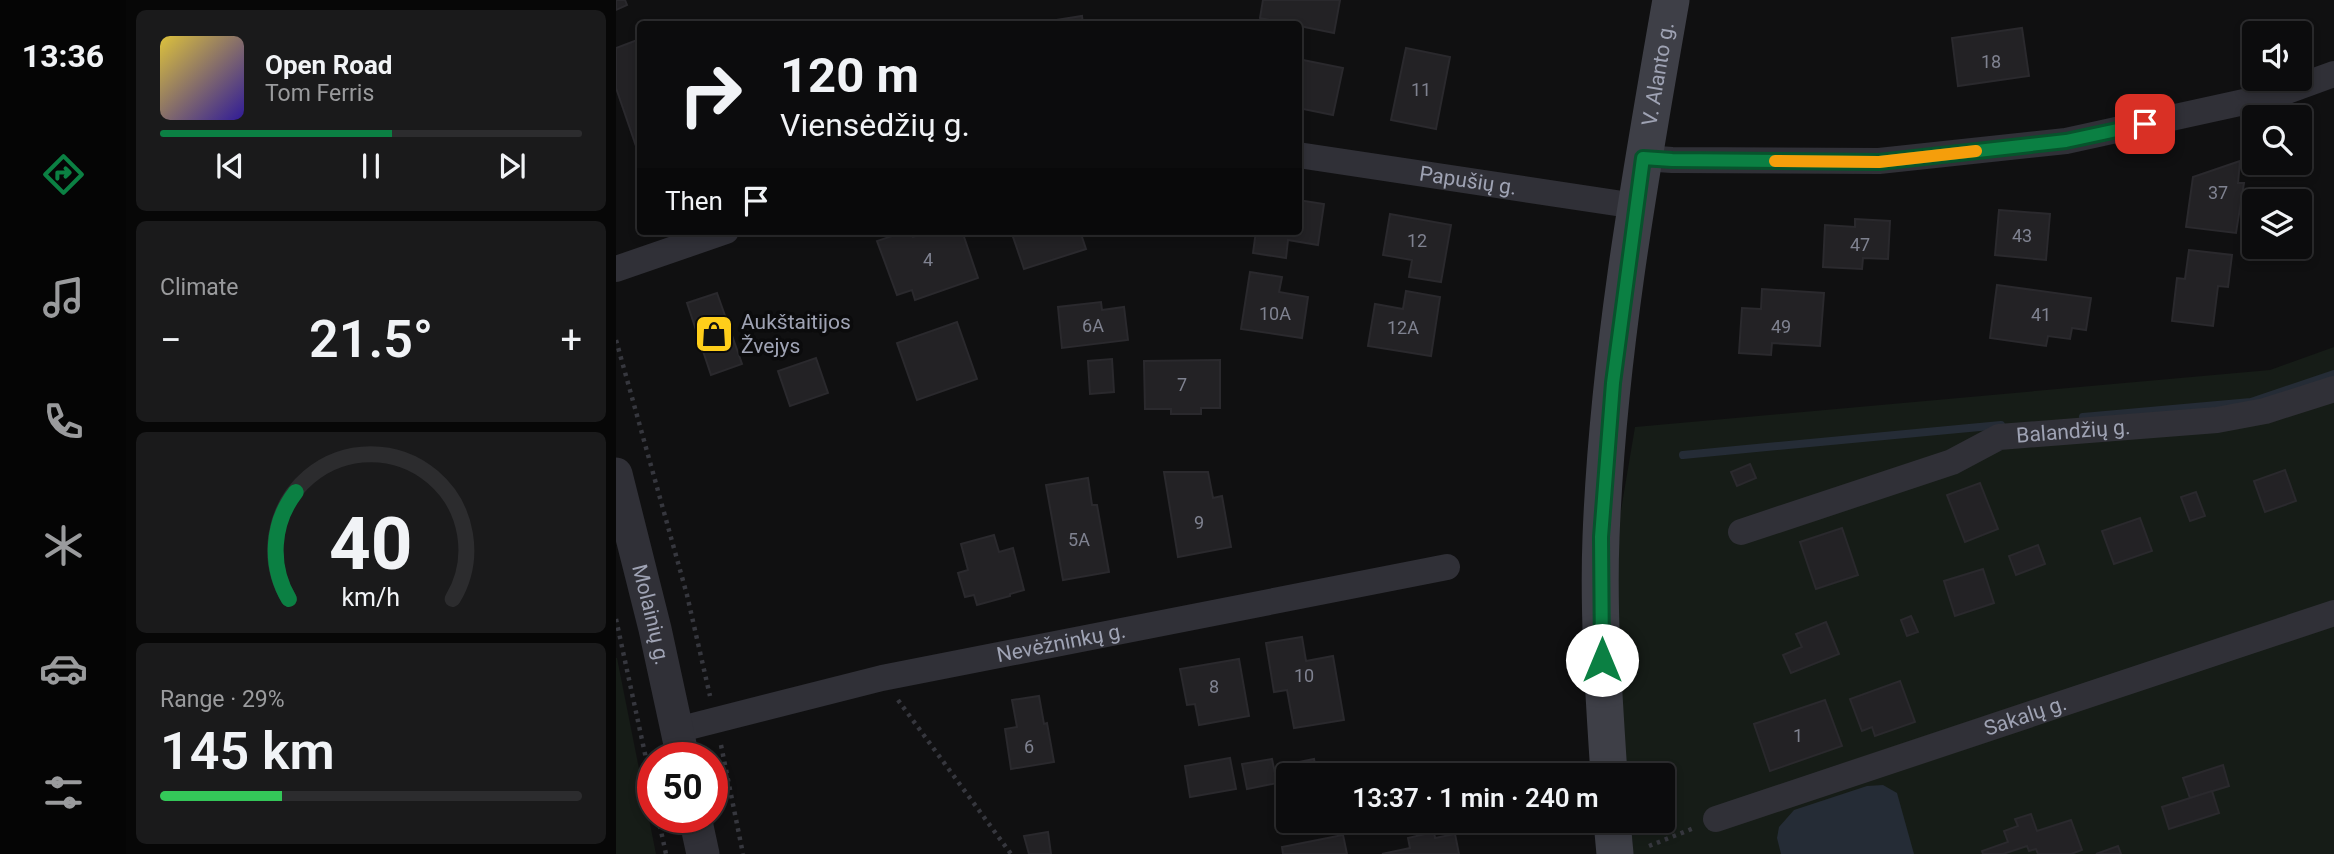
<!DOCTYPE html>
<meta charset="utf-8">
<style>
body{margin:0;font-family:Roboto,sans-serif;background:#1a1a1b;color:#f1f3f6;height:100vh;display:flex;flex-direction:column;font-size:26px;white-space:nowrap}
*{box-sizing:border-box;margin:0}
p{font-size:23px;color:#9a9b9d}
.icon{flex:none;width:38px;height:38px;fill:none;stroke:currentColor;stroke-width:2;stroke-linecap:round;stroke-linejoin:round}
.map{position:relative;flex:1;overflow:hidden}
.details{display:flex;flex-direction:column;gap:10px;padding:10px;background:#070707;width:490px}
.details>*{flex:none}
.guide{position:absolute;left:21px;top:21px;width:665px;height:214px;border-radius:7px;box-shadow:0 4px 10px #0003,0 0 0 2px #2c2c2e;background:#0c0c0d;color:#f1f3f6;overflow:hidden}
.buttons{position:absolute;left:1626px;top:21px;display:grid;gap:14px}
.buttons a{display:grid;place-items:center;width:70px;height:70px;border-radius:7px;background:#0c0c0d;box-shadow:0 4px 10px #0003,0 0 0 2px #2c2c2e;font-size:35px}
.speed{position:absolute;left:21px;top:742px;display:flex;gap:14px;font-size:35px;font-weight:700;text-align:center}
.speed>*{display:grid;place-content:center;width:91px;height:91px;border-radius:50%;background:#0c0c0d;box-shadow:0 4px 10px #0003,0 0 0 2px #2c2c2e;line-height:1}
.speed .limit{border:10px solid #d22;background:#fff;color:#111}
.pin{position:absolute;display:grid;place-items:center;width:60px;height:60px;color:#fff;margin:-30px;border-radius:14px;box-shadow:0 4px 10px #0006}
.me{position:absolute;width:77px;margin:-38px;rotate:0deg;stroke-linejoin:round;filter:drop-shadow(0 0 5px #0008)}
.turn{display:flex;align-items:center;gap:24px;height:147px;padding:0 28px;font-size:32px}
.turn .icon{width:91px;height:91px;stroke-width:2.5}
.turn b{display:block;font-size:49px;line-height:60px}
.then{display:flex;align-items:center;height:66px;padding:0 28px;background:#0003;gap:14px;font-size:26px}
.big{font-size:52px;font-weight:600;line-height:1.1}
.details .tile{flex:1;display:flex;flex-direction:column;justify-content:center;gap:10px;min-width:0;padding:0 24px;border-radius:10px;background:#1a1a1b}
.details .dial{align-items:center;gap:0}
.dial svg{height:182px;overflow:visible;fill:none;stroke:#2c2c2e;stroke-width:7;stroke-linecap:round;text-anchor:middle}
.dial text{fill:#f1f3f6;stroke:none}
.song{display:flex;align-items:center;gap:21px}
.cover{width:84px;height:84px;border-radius:10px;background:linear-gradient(135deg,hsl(50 70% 55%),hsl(250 70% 35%))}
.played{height:7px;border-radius:4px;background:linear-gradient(90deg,#0b8043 55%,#2c2c2e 55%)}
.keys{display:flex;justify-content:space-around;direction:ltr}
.heat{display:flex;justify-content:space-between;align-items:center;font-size:38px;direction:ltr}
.charge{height:10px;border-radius:5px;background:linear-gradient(90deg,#34c759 29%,#2c2c2e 0)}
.trip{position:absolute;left:660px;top:763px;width:399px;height:70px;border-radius:7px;background:#0c0c0d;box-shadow:0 4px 10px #0003,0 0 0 2px #2c2c2e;font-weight:600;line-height:70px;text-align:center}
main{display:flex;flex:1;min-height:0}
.tabs{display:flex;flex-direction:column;width:126px;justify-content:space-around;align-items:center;background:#050505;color:#9a9b9d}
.tabs .icon{width:49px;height:49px}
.tabs .current{color:#0b8043}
.tabs b{font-size:32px;color:#f1f3f6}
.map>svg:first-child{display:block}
</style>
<main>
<nav class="tabs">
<b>13:36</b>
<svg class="icon current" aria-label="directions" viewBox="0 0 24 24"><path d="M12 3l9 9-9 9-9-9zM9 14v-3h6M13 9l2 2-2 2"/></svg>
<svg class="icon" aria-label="music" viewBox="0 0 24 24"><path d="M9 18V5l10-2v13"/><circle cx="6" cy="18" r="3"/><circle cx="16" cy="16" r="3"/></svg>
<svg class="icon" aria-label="phone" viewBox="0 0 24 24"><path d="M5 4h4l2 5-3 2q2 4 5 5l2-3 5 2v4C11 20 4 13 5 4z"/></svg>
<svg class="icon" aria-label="climate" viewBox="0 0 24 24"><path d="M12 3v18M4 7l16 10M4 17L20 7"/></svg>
<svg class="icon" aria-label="car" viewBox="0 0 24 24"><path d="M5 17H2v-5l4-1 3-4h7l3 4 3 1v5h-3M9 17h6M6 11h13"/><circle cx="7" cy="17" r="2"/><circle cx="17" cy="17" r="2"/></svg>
<svg class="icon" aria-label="filters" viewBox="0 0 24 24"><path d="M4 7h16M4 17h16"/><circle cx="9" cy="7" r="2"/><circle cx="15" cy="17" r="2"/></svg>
</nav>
<section class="details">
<div class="tile">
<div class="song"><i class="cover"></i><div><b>Open Road</b><p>Tom Ferris</p></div></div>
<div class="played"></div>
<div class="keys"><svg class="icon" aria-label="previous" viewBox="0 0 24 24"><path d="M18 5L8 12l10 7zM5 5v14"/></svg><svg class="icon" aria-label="pause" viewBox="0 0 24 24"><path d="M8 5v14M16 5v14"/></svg><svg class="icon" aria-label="next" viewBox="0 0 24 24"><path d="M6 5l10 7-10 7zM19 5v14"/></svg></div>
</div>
<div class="tile"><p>Climate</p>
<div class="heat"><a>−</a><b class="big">21.5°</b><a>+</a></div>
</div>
<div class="tile dial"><svg viewBox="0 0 100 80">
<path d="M14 69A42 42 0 1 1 86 69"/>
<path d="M14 69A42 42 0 0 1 17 22" stroke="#0b8043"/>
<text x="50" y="56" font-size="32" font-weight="700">40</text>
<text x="50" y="72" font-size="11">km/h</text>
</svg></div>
<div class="tile"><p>Range · 29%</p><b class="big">145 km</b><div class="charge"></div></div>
</section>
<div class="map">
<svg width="1718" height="854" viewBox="0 0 1718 854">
<rect width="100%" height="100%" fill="#101011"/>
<g fill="#161c17">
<path d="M1718,347V854H1017L1015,821H1046V775H1011L1002,651V528L1019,427L1654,370Z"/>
<path d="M0,658H1L40,854H0Z"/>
</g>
<path fill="#252c36" d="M1267,785L1281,793L1298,854H1165L1161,838L1163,827L1178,810L1251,786Z"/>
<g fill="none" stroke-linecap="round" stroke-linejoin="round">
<g stroke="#252c36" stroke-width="8">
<path d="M1467,417L1635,402L1718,374"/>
<path d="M1067,455L1385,425"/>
</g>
</g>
<g fill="#232225" stroke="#2a292d" stroke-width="2">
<path d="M0,0H9L11,5L0,10Z"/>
<path d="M647,0H724L718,33L644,18Z"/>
<path d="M466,16L467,24H415Z"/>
<path d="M1406,28L1413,76L1342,86L1336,38Z"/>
<path d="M24,39V148L21,149L0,88V48Z"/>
<path d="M790,48L834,57L820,129L775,120Z"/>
<path d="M682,59L727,68L717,115L682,108Z"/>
<path d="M1624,161L1622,183H1628L1620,233L1570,227L1577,177Z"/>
<path d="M682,200L708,204L702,245L672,240L670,258L637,253L640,231H682Z"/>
<path d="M1383,210L1434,214L1430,260L1379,255Z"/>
<path d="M774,214L835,225L825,282L793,277L796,260L767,255Z"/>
<path d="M1239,219L1274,221L1272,259L1247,258L1246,269L1207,267L1209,225L1239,227Z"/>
<path d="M291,231H294L297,237L314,231H346L362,278L299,300L296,290L281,295L261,241Z"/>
<path d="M395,231H464L470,249L408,269Z"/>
<path d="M1573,250L1616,255L1612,287L1602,286L1597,326L1556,321L1561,278L1569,279Z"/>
<path d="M634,272L666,277L663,292L692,297L686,338L625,329Z"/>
<path d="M1381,285L1475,298L1470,330L1456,328L1454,339L1432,336L1430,346L1374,338Z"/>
<path d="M1146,289L1208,293L1204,346L1156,343L1155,355L1123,353L1126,308L1145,309Z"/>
<path d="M790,291L824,297L815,356L752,346L759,304L787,309Z"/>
<path d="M101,293L126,364L95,375L71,303Z"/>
<path d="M485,302L486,310L508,307L512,340L446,348L442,307Z"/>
<path d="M341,322L361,379L301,400L281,343Z"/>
<path d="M200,358L212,393L174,406L162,371Z"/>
<path d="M496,359L498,392L474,394L472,361Z"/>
<path d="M604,360V408H585V414H555V409H529L528,361Z"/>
<path d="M1134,464L1140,478L1121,486L1115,472Z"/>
<path d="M1669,470L1680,501L1649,512L1638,481Z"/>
<path d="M548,472H592L597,498L606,496L615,547L562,557Z"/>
<path d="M472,478L476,505H481L493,572L447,580L430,485Z"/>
<path d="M1364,483L1382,529L1349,542L1331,495Z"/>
<path d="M1580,492L1589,516L1574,521L1565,497Z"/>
<path d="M1524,518L1536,551L1498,564L1486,531Z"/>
<path d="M1226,528L1242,575L1200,589L1184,542Z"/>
<path d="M378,535L383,552L397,548L408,590L394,594V596L361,605L358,595L349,597L342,573L352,570L345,544Z"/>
<path d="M1422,545L1429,564L1400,575L1393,556Z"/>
<path d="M1367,569L1378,603L1339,616L1328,581Z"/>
<path d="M1295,616L1302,632L1291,636L1285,620Z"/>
<path d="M1210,622L1223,654L1175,673L1167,655L1186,647L1180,634Z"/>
<path d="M686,637L690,661L717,656L728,720L678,728L671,690L658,692L650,643Z"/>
<path d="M623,659L633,716L583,725L579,704L571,705L564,669Z"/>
<path d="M1284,681L1299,722L1259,736L1256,727L1246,731L1234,699Z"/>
<path d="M423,696L428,724L431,723L438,762L395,769L389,729L401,727L396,700Z"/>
<path d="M1209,700L1226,746L1154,771L1138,724Z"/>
<path d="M614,758L620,789L574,797L569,766Z"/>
<path d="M656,759L661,783L631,789L626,764Z"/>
<path d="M698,759L701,775H675L673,764Z"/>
<path d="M1607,765L1613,786L1574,798L1567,778Z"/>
<path d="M1596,791L1603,813L1553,829L1546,807Z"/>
<path d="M1415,814L1421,831L1455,820L1466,850L1455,854H1422L1420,849L1413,851L1411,846L1387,854H1367L1366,851L1392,842L1388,831L1402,826L1399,819Z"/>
<path d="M432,832L435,854H413L408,836Z"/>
<path d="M818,832L819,838L839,834L843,854H766L794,848L792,838Z"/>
<path d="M727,835L731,854H667L666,847Z"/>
<path d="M1502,846L1505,854H1480Z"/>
</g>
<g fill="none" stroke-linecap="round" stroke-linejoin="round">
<g stroke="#36373e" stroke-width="4.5" stroke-dasharray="3.5 5" stroke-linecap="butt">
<path d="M0,340L71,595L94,696"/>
<path d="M0,619L37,791"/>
<path d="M282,700L395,854"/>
<path d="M105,745L127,854"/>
<path d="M42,817L50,854"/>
<path d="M1033,846L1078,828"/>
</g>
<g stroke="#303037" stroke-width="26">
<path id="s1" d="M682,155L1020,206"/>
<path d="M1027,158L1056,160L1263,161L1450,141L1660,95L1718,74"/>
<path d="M0,269L110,231"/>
<path id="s2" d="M1125,532L1336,462L1383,437L1601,420L1649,411L1718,389"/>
<path id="s3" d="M61,730L266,678L831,567"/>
<path id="s4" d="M1100,819L1718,613"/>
</g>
<g stroke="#303037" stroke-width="33">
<path id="s5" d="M0,474L39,629L67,758"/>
<path d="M79,817L87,854"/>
</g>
<g stroke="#3e3f47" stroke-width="37">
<path id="s6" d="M993,775C988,696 982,616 985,537C992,356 1024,177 1055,0"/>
<path d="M996,821L999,854"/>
</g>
</g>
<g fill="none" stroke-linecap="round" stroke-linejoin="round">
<defs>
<path id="route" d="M986,660L985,537L997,383L1027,158L1056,160L1263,162L1450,141L1529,124"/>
</defs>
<use href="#route" stroke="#07532c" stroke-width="18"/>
<use href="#route" stroke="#0b8043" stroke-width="12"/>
<path stroke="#f59e0b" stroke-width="12" d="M1159,161L1263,162L1360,151"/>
</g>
<defs>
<symbol id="shop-square" viewBox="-11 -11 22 22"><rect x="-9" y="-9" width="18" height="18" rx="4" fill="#ffce1a" stroke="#0b0b0c"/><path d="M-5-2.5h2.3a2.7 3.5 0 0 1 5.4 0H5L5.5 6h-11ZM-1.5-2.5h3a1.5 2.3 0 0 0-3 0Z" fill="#111"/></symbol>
</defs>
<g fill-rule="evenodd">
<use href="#shop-square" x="76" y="312" width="44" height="44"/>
</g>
<g text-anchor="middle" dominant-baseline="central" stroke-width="7" stroke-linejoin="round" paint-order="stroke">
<g font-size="18" fill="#7f8290">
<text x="1375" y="61">18</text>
<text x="805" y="89">11</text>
<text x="1602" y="192">37</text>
<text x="1406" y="235">43</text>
<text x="801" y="240">12</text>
<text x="1244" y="244">47</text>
<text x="312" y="259">4</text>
<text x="659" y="313">10A</text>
<text x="1425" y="314">41</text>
<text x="477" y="325">6A</text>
<text x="1165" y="326">49</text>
<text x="787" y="327">12A</text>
<text x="566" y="384">7</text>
<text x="583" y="522">9</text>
<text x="463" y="539">5A</text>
<text x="688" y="675">10</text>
<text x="598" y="686">8</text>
<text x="1182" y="735">1</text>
<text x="413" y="746">6</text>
</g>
<g font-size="21" fill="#9fa3b4" stroke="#0b0b0c">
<text stroke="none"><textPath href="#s6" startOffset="705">V. Alanto g.</textPath></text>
<text stroke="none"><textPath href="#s1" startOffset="172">Papušių g.</textPath></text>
<text stroke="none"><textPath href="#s2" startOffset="350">Balandžių g.</textPath></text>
<text stroke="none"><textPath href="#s5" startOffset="145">Molainių g.</textPath></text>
<text stroke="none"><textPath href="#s3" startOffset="394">Nevėžninkų g.</textPath></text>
<text stroke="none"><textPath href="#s4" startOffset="326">Sakalų g.</textPath></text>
</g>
<g font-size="21" fill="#9fa3b4" stroke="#0b0b0c" text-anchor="start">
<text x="125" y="322">Aukštaitijos<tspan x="125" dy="24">Žvejys</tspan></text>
</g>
</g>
</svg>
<div class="buttons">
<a><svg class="icon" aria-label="sound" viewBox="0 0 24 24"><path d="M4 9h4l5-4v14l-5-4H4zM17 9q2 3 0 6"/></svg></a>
<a><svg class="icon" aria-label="search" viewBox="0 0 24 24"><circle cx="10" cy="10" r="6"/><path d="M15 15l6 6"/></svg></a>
<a><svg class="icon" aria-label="layers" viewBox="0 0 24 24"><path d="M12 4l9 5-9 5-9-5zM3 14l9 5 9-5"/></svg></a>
</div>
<div class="speed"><div class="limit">50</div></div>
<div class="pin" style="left:1529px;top:124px;background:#d93025"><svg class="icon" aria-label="arrive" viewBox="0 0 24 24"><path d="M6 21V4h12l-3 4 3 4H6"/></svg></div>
<svg class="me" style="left:986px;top:660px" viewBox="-20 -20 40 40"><circle r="19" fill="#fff"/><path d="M0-13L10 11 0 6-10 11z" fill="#0b8043"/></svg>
<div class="trip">13:37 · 1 min · 240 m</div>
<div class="guide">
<div class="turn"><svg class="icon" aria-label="right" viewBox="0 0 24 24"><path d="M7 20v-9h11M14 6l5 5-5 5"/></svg><div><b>120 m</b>Viensėdžių g.</div></div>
<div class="then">Then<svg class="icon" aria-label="arrive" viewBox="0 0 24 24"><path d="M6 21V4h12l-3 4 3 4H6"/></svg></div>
</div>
</div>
</main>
